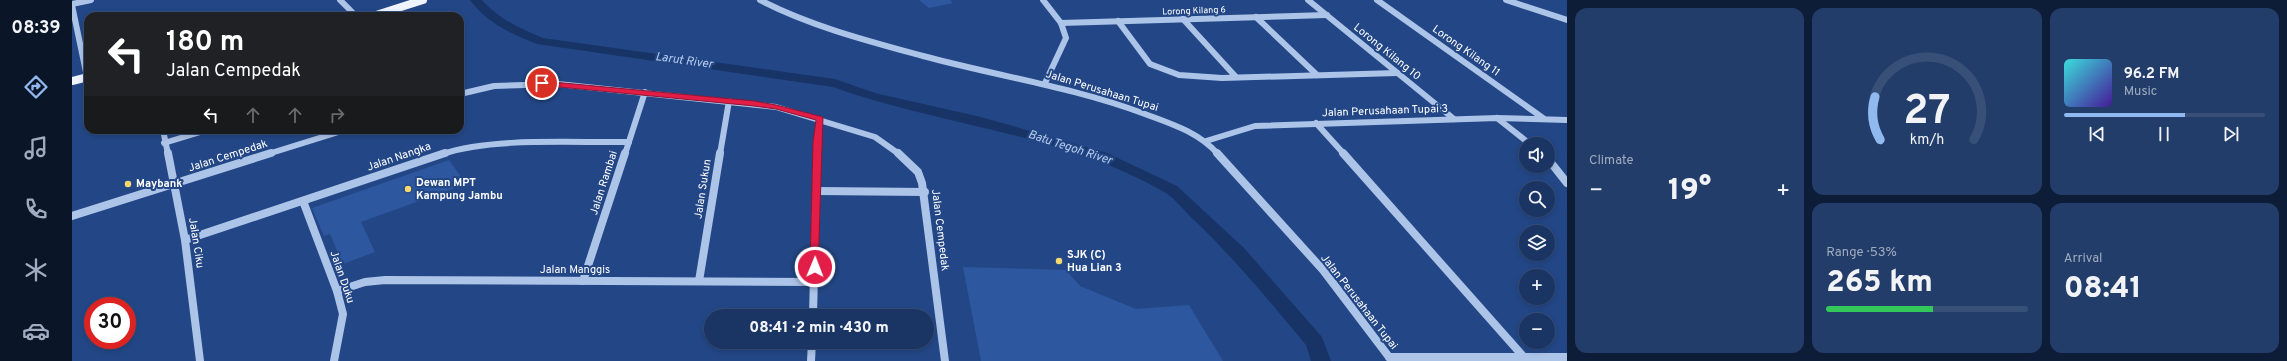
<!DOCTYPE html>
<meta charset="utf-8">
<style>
body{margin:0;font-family:Overpass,sans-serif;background:#233d6a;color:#f1f3f6;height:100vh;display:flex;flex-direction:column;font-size:15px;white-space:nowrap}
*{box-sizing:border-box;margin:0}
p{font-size:13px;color:#9fabbf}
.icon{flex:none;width:22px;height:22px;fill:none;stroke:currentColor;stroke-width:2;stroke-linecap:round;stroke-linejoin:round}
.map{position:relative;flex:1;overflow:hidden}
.drawer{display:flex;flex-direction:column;gap:8px;padding:8px;background:#0e1d37;width:720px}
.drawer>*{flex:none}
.banner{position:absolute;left:12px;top:12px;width:380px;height:122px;border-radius:12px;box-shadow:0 2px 6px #0003,0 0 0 1px #385078;background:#202124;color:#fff;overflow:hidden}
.controls{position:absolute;left:1447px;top:137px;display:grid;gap:8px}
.controls a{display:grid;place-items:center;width:36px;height:36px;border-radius:50%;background:#1a3564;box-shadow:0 2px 6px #0003,0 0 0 1px #385078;font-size:20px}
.speed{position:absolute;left:12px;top:297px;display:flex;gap:8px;font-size:20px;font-weight:700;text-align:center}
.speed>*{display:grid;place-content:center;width:52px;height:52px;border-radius:50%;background:#1a3564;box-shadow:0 2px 6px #0003,0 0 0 1px #385078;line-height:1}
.speed .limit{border:6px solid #d22;background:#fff;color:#111}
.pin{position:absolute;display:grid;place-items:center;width:34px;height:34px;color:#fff;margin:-17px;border:2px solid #fff;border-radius:50%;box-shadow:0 1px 4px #0007}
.me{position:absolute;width:44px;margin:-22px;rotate:1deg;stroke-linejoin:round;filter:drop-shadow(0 0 3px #0008)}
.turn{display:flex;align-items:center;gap:14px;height:84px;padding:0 16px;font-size:18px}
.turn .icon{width:52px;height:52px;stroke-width:2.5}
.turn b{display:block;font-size:28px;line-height:34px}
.lanes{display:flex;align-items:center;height:38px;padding:0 16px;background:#0003;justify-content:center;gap:20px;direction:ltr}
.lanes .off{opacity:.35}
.big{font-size:30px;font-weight:800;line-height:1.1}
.drawer .widget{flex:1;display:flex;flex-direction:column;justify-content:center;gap:6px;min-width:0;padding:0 14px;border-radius:12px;background:#233d6a}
.drawer .dial{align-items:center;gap:0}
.dial svg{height:104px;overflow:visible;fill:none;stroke:#385078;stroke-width:7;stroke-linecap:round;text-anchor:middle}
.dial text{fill:#f1f3f6;stroke:none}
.song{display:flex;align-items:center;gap:12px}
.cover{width:48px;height:48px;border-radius:6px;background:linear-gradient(135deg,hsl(180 70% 55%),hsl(260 70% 35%))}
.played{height:4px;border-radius:2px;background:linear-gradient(90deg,#90b9f0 60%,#385078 60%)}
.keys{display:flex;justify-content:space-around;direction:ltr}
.heat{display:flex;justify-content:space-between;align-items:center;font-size:22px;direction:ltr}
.charge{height:6px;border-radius:3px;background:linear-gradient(90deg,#34c759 53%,#385078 0)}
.drawer .tiles{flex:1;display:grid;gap:8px;grid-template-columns:repeat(3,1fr)}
.widget:first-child{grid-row:span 2}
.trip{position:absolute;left:632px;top:309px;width:230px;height:40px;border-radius:20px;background:#1a3564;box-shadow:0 2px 6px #0003,0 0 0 1px #385078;font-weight:800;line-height:40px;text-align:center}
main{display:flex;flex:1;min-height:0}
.dock{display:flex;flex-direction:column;width:72px;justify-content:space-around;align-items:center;background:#0a1528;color:#9fabbf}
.dock .icon{width:28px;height:28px}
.dock .on{color:#90b9f0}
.dock b{font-size:18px;color:#f1f3f6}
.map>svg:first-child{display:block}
</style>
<main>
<nav class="dock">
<b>08:39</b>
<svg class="icon on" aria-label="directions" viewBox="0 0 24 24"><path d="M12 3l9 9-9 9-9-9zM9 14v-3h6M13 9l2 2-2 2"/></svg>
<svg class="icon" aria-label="music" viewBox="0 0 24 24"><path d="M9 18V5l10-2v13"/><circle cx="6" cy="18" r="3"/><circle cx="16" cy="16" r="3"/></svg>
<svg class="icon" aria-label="phone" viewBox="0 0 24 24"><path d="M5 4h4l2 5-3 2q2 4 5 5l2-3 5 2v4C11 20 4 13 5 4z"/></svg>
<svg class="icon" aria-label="climate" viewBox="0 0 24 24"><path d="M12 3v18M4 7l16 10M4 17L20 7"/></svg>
<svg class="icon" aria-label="car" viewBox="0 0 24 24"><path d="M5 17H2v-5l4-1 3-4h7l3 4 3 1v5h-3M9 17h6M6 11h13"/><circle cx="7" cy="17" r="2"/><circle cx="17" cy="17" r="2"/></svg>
</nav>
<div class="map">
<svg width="1495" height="361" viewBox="0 0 1495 361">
<rect width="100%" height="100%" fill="#234786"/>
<g fill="#2d579e">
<path d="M847,0H878L881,3L857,8Z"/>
<path d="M377,160L394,184L289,222L303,252L271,264L258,234L252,236L240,208Z"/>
<path d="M891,267L994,270L1008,286L1064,309L1117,305L1151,361H909Z"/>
</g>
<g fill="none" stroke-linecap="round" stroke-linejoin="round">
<path fill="#183466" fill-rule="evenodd" d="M398,0H410C427,19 447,28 471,38L763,79L803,93L909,117L1035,153L1105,186L1172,248L1250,337L1259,361H1239L1234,345C1197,301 1164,260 1123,221C1113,212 1103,198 1092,192C990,133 869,126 761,87L465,44C439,34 415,23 398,0Z"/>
<g stroke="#adc4e9" stroke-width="6">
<path d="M268,0L284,16"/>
<path d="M688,0C738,26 796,41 851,56C925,76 1001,87 1073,114C1100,124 1126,132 1146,154"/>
<path d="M971,0L989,23L994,38L973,83"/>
<path d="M1236,0L1382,119"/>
<path d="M1305,0L1471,118"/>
<path d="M1434,0L1495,20"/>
<path d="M0,4L19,0"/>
<path d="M0,5L15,77"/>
<path d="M1184,17L1245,75"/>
<path d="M1111,19L1164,77"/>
<path d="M1046,21L1078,64L1107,75L1150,78L1325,73"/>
<path d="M989,23L1255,15"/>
<path d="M388,94L422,86L486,84L704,107L803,137L827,154"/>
<path d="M1425,118L1458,144"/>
<path d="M1244,123L1272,154"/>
<path d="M91,130L96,154"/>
<path d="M1134,141L1183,126L1425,118L1495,120"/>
<path d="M92,143L135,130"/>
<path d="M196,154L273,130"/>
<path d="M370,154C422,137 501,143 557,142"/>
<path d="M553,154L573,92"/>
<path d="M648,154L657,101"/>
<path d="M745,154L748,119"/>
</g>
<g stroke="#adc4e9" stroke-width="8">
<path d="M96,153L113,240L128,361"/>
<path d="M826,153L846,172L850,183L873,361"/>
<path d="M1145,153L1251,270L1320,361"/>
<path d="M1271,153L1450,355"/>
<path d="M1476,159L1495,183"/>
<path d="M744,191L853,192"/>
<path d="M231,201L265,291L271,314L262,361"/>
<path d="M0,216L199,153"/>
<path d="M113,240L373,153"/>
<path d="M511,281L553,153"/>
<path d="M627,281L648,153"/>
<path d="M265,291L293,282L313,280L743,282"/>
<path d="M741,316L745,153"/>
<path d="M1317,357H1495"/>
<path d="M739,361L740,342"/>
</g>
<g stroke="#f0f4fe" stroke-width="8">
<path d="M301,16L351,0"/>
<path d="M0,81L16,77"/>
</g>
</g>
<path fill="#e11d48" stroke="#92132f" d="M470,81L682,101L704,105L751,117L746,270L743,271L738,267L741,142L744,120L704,109L682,106L467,85L466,83Z"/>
<g fill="#f4d870" stroke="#234786" stroke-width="1.5">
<circle cx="56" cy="184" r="4"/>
<circle cx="336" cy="189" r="4"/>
<circle cx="987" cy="261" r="4"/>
</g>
<g text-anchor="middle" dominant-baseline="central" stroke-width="4" stroke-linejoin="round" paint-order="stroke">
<g font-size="9" fill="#fff" stroke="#234786">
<text transform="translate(1122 11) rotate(-2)">Lorong Kilang 6</text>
</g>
<g font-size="11" fill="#fff" stroke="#234786">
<text transform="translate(1394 51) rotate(35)">Lorong Kilang 11</text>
<text transform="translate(1315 52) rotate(39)">Lorong Kilang 10</text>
<text transform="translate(1030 91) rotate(17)">Jalan Perusahaan Tupai</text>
<text transform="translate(1313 111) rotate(-2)">Jalan Perusahaan Tupai 3</text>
<text transform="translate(156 156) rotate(-18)">Jalan Cempedak</text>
<text transform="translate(327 157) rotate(-19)">Jalan Nangka</text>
<text transform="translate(532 183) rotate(-72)">Jalan Rambai</text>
<text transform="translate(631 189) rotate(-81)">Jalan Sukun</text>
<text transform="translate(868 230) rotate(83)">Jalan Cempedak</text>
<text transform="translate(124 243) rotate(81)">Jalan Ciku</text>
<text x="503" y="270">Jalan Manggis</text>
<text transform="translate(270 277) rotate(71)">Jalan Duku</text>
<text transform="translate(1287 302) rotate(52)">Jalan Perusahaan Tupai</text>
</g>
<g font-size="11" font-weight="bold" fill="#fff" stroke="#234786" text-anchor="start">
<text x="344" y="183">Dewan MPT<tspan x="344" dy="13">Kampung Jambu</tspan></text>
<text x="64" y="184">Maybank</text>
<text x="995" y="255">SJK (C)<tspan x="995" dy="13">Hua Lian 3</tspan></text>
</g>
<g font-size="12" font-style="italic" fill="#b9cef0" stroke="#234786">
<text transform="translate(612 61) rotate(8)">Larut River</text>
<text transform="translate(998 148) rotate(18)">Batu Tegoh River</text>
</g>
</g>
</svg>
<div class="controls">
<a><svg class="icon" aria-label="sound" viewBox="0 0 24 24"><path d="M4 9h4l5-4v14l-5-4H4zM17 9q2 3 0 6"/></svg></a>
<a><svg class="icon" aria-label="search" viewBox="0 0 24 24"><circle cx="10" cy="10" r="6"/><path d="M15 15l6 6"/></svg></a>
<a><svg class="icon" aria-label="layers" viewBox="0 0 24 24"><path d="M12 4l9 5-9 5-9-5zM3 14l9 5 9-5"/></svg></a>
<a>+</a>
<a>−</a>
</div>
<div class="speed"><div class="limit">30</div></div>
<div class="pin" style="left:470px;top:83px;background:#d93025"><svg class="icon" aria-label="arrive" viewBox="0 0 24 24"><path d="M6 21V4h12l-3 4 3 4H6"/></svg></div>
<svg class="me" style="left:743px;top:267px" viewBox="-20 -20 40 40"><circle r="17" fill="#e11d48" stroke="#fff" stroke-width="3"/><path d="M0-11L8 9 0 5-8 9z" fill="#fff"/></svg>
<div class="trip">08:41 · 2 min · 430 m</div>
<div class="banner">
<div class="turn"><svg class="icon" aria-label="left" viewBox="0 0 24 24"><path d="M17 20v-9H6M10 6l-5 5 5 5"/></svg><div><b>180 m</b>Jalan Cempedak</div></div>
<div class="lanes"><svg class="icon" aria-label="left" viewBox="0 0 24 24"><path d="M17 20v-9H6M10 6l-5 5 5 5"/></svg><svg class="icon off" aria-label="ahead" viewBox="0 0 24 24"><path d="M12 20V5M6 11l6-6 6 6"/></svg><svg class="icon off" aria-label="ahead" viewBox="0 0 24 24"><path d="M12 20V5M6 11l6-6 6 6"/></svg><svg class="icon off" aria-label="right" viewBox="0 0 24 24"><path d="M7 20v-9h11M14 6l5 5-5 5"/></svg></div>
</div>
</div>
<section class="drawer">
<div class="tiles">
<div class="widget"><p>Climate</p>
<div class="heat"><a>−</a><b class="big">19°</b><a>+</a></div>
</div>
<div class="widget dial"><svg viewBox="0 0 100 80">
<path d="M14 69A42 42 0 1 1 86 69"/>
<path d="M14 69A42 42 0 0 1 10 36" stroke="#90b9f0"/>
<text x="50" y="56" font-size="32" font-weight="700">27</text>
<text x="50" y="72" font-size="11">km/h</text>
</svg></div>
<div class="widget">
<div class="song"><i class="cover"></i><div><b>96.2 FM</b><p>Music</p></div></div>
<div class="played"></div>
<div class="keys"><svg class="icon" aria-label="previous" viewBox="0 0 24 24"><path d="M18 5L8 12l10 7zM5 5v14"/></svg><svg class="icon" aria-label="pause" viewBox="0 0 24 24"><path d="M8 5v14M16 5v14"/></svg><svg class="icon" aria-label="next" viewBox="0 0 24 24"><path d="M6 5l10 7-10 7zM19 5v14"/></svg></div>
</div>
<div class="widget"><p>Range · 53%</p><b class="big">265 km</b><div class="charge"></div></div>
<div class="widget"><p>Arrival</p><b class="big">08:41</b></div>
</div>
</section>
</main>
